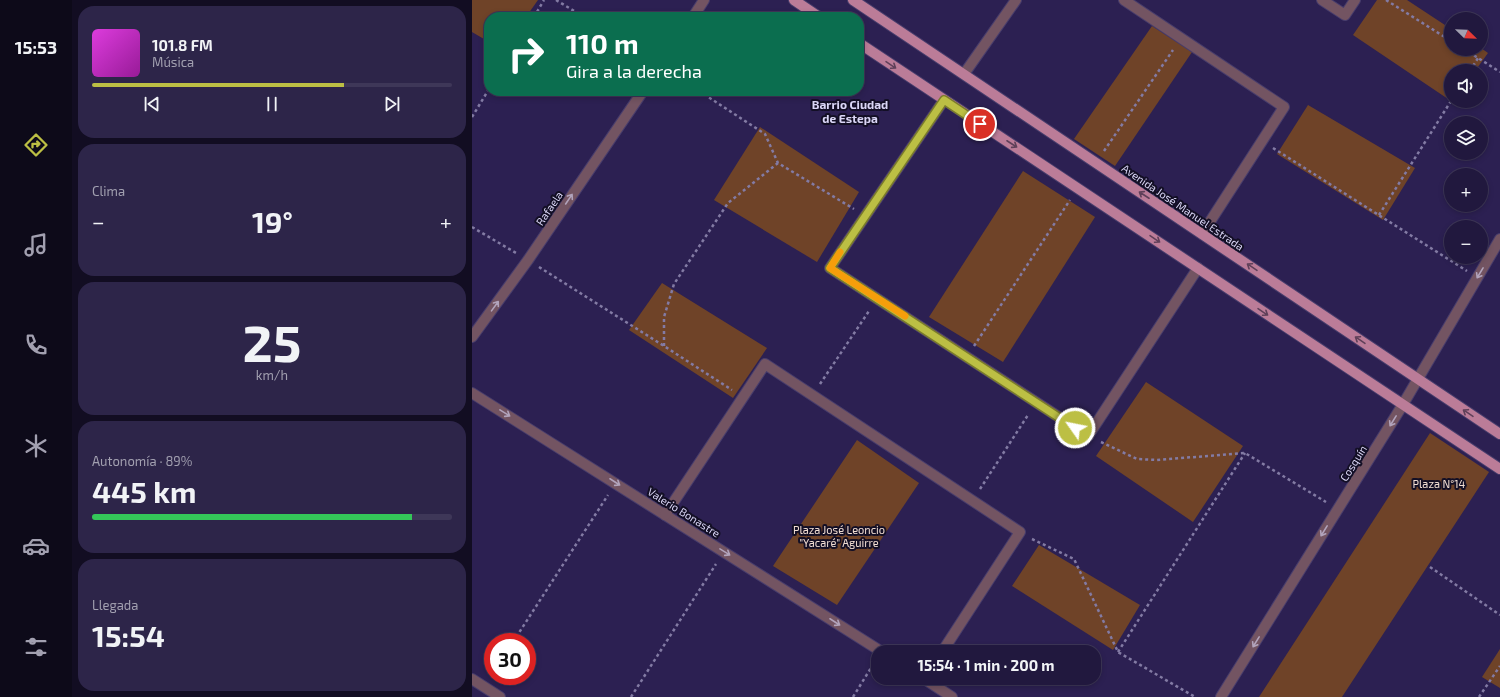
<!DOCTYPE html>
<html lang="es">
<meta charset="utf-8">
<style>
body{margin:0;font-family:"Exo 2",sans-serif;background:#2d2549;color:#f1f3f6;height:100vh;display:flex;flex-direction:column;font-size:15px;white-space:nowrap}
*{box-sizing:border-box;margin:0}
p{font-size:13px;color:#a2a0b0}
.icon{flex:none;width:22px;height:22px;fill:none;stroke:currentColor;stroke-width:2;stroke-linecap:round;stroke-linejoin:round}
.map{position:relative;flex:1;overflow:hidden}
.details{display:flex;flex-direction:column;gap:6px;padding:6px;background:#120d22;width:400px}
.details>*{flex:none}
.guide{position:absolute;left:12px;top:12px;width:380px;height:84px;border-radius:16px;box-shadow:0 2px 6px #0003,0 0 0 1px #3e3758;background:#0b6e4f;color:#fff;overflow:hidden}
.needle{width:26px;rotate:113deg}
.controls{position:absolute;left:972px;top:12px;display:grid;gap:8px}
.controls a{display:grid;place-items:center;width:44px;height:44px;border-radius:50%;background:#21183e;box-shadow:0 2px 6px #0003,0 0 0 1px #3e3758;font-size:20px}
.speed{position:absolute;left:12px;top:633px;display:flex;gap:8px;font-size:20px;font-weight:700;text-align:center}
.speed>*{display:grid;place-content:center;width:52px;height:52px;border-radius:50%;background:#21183e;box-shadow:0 2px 6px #0003,0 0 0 1px #3e3758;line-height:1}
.speed .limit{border:6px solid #d22;background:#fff;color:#111}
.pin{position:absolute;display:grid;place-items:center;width:34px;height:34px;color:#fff;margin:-17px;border:2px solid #fff;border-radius:50%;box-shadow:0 1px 4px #0007}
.me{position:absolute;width:44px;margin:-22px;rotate:303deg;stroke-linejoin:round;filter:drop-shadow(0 0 3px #0008)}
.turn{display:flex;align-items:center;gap:14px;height:84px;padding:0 16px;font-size:18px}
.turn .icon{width:52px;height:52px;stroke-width:2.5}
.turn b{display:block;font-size:28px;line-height:34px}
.big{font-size:30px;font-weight:700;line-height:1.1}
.details .tile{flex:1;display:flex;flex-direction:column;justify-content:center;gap:6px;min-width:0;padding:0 14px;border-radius:16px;background:#2d2549}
.details .dial{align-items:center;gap:0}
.dial b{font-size:52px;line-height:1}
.song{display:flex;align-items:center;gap:12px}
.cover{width:48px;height:48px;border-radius:6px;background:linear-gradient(135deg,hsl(300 70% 55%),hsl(300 70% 35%))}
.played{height:4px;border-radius:2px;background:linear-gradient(90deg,#bcbf44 70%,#3e3758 70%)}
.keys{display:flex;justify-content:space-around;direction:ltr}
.heat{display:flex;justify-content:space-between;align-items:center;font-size:22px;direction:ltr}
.charge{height:6px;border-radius:3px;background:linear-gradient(90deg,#34c759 89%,#3e3758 0)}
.trip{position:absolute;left:399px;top:645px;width:230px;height:40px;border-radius:16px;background:#21183e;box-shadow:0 2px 6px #0003,0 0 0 1px #3e3758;font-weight:700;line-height:40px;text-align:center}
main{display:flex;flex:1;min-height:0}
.dock{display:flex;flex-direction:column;width:72px;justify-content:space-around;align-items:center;background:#0d0a19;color:#a2a0b0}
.dock .icon{width:28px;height:28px}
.dock .current{color:#bcbf44}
.dock b{font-size:18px;color:#f1f3f6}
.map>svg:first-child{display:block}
</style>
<main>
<nav class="dock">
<b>15:53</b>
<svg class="icon current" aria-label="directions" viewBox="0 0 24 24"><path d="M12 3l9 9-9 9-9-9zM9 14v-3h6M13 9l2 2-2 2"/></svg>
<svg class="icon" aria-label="music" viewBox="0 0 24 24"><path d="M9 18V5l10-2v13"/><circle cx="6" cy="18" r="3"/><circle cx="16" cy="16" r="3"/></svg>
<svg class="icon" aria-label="phone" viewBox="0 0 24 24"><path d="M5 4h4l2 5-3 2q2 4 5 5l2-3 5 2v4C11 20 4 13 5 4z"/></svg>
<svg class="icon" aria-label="climate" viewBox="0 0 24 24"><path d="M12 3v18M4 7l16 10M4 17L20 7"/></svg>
<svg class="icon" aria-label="car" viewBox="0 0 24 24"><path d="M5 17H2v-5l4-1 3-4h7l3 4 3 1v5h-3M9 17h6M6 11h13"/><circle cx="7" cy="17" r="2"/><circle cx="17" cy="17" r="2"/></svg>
<svg class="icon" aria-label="filters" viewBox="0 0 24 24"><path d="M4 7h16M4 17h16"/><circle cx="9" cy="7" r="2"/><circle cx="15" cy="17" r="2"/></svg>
</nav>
<section class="details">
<div class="tile">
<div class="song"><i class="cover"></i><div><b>101.8 FM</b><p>Música</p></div></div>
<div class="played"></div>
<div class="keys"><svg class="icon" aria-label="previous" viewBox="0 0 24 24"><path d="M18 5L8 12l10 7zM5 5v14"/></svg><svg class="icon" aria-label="pause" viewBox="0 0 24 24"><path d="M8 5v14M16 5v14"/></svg><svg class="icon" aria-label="next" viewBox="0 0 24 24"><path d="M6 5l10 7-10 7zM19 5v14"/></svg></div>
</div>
<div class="tile"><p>Clima</p>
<div class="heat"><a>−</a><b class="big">19°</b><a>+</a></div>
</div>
<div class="tile dial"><b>25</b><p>km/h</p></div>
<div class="tile"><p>Autonomía · 89%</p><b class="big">445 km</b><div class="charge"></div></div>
<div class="tile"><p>Llegada</p><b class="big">15:54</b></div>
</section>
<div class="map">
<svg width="1028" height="697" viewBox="0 0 1028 697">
<rect width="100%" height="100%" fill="#2c2052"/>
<g fill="#6f4328">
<path d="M0,0H66L54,17H17V42L0,32Z"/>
<path d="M905,0H935L979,29V49L1009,48L1016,53L1003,71H979V101H983L982,103L881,35Z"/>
<path d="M680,26L720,52L643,166L602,139Z"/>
<path d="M836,105L943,168L911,220L805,154Z"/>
<path d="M288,127L387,192L345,262L242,200Z"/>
<path d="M551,171L623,217L531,362L457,317Z"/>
<path d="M190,283L295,348L261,398L157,330Z"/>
<path d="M674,382L771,446L721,522L624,456Z"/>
<path d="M958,433L1017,472L870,697H787Z"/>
<path d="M385,440L447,483L365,605L301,566Z"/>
<path d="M567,545L668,605L641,650L540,586Z"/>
<path d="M1028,649V688L1010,677Z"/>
</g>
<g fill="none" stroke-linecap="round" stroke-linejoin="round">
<defs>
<g id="minor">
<path d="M652,0L812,107L730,234"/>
<path d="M850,0L873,15L883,0"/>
<path d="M221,17L232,0"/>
<path d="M492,74L544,0"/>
<path d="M472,100L358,268L616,436L726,268"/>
<path d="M0,337L56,260L171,91"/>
<path d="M0,393L410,652"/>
<path d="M193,515L293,364L548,532L470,652"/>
<path d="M451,678L480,697"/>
<path d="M0,679L28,697"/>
<path d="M749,697L930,406L1028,239"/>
</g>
<g id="major">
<path d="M322,0L347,17"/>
<path d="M381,0L1028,434"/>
<path d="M387,43L1028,469"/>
</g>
</defs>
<use href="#minor" stroke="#483d6c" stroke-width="12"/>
<use href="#major" stroke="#483d6c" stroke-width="12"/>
<g stroke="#837ba4" stroke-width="2.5" stroke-dasharray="3 3" stroke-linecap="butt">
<path d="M84,0L112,17"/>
<path d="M914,0L979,41"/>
<path d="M62,17L72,0"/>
<path d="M992,49L1028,72"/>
<path d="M998,71L1006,58"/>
<path d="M227,91L293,134L306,163L382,209"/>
<path d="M0,117L17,89"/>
<path d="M801,148L995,271"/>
<path d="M632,151L701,50"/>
<path d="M907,215L979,101"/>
<path d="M0,227L44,253"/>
<path d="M67,267L192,346L260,390"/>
<path d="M192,346V317L202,284L256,203L306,163"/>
<path d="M502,346L598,200"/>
<path d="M348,384L397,311"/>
<path d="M629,442L665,459L685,460L773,453L854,502"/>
<path d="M508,489L556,415"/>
<path d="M560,539L602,559L646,652L723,697"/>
<path d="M958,567L1028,615"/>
<path d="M41,642L136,495"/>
<path d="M646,652L773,453"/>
<path d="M159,697L244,564"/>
<path d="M381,697L402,663"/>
<path d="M1007,697L1028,666"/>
</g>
<use href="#minor" stroke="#735462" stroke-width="10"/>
<use href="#major" stroke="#bb7c98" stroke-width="10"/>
</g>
<defs><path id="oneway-shaft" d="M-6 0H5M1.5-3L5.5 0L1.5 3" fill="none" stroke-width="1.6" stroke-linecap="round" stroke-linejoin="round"/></defs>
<g stroke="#5f4059">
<use href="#oneway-shaft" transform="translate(419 65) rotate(34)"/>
<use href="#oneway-shaft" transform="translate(540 144) rotate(33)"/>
<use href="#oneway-shaft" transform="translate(672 195) rotate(-147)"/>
<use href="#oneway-shaft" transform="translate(683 239) rotate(34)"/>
<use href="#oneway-shaft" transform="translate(780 267) rotate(-146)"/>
<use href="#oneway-shaft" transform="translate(791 312) rotate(34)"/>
<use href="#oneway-shaft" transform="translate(888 340) rotate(-146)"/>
<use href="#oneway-shaft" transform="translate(996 413) rotate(-146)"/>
</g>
<g stroke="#b1a3bb">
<use href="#oneway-shaft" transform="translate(97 199) rotate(-56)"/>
<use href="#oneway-shaft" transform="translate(1008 273) rotate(121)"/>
<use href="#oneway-shaft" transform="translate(23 306) rotate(-54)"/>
<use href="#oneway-shaft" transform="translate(33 413) rotate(32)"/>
<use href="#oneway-shaft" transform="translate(921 421) rotate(122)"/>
<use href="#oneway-shaft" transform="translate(143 482) rotate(33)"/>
<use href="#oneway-shaft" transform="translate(852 531) rotate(122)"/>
<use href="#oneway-shaft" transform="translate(253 552) rotate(32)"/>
<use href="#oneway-shaft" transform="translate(363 622) rotate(33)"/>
<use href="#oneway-shaft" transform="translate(784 642) rotate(122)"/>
</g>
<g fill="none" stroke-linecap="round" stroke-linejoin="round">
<defs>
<path id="route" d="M508,124L472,100L358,268L603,428"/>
</defs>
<use href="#route" stroke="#7a7c2c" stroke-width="10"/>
<use href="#route" stroke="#bcbf44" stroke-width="7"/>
<path stroke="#f59e0b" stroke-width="7" d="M368,252L358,268L433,316"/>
</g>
<g text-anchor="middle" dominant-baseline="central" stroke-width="4" stroke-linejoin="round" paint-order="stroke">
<g font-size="11" fill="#dbd7f7" stroke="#130f25">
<text transform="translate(711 207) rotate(34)">Avenida José Manuel Estrada</text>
<text transform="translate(77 208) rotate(-56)">Rafaela</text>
<text transform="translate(881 463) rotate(-58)">Cosquín</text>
<text transform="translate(212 512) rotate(32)">Valerio Bonastre</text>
</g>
<g font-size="11" fill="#f2ded3" stroke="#130f25">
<text x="967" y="483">Plaza N°14</text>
<text x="367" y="529">Plaza José Leoncio<tspan x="367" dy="13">"Yacaré" Aguirre</tspan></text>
</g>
<g font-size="12" font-weight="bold" fill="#dbd7f7" stroke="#130f25">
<text x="378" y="104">Barrio Ciudad<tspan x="378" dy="14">de Estepa</tspan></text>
</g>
</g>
</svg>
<div class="controls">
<a><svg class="needle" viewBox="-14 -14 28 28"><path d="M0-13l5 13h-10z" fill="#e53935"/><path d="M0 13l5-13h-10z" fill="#a2a0b0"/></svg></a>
<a><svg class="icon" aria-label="sound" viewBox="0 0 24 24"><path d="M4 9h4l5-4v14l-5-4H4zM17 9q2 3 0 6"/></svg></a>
<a><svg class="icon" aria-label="layers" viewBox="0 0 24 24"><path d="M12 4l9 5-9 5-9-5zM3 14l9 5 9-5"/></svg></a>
<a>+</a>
<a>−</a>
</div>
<div class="speed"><div class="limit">30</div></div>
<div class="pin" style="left:508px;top:124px;background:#d93025"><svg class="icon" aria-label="arrive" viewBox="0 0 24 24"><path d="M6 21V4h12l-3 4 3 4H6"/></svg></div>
<svg class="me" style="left:603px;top:428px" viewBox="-20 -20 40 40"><circle r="17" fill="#bcbf44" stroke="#fff" stroke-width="3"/><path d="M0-11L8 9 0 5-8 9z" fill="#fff"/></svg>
<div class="trip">15:54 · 1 min · 200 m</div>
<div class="guide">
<div class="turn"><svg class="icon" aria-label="right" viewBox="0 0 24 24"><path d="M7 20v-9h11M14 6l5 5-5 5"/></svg><div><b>110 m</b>Gira a la derecha</div></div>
</div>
</div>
</main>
